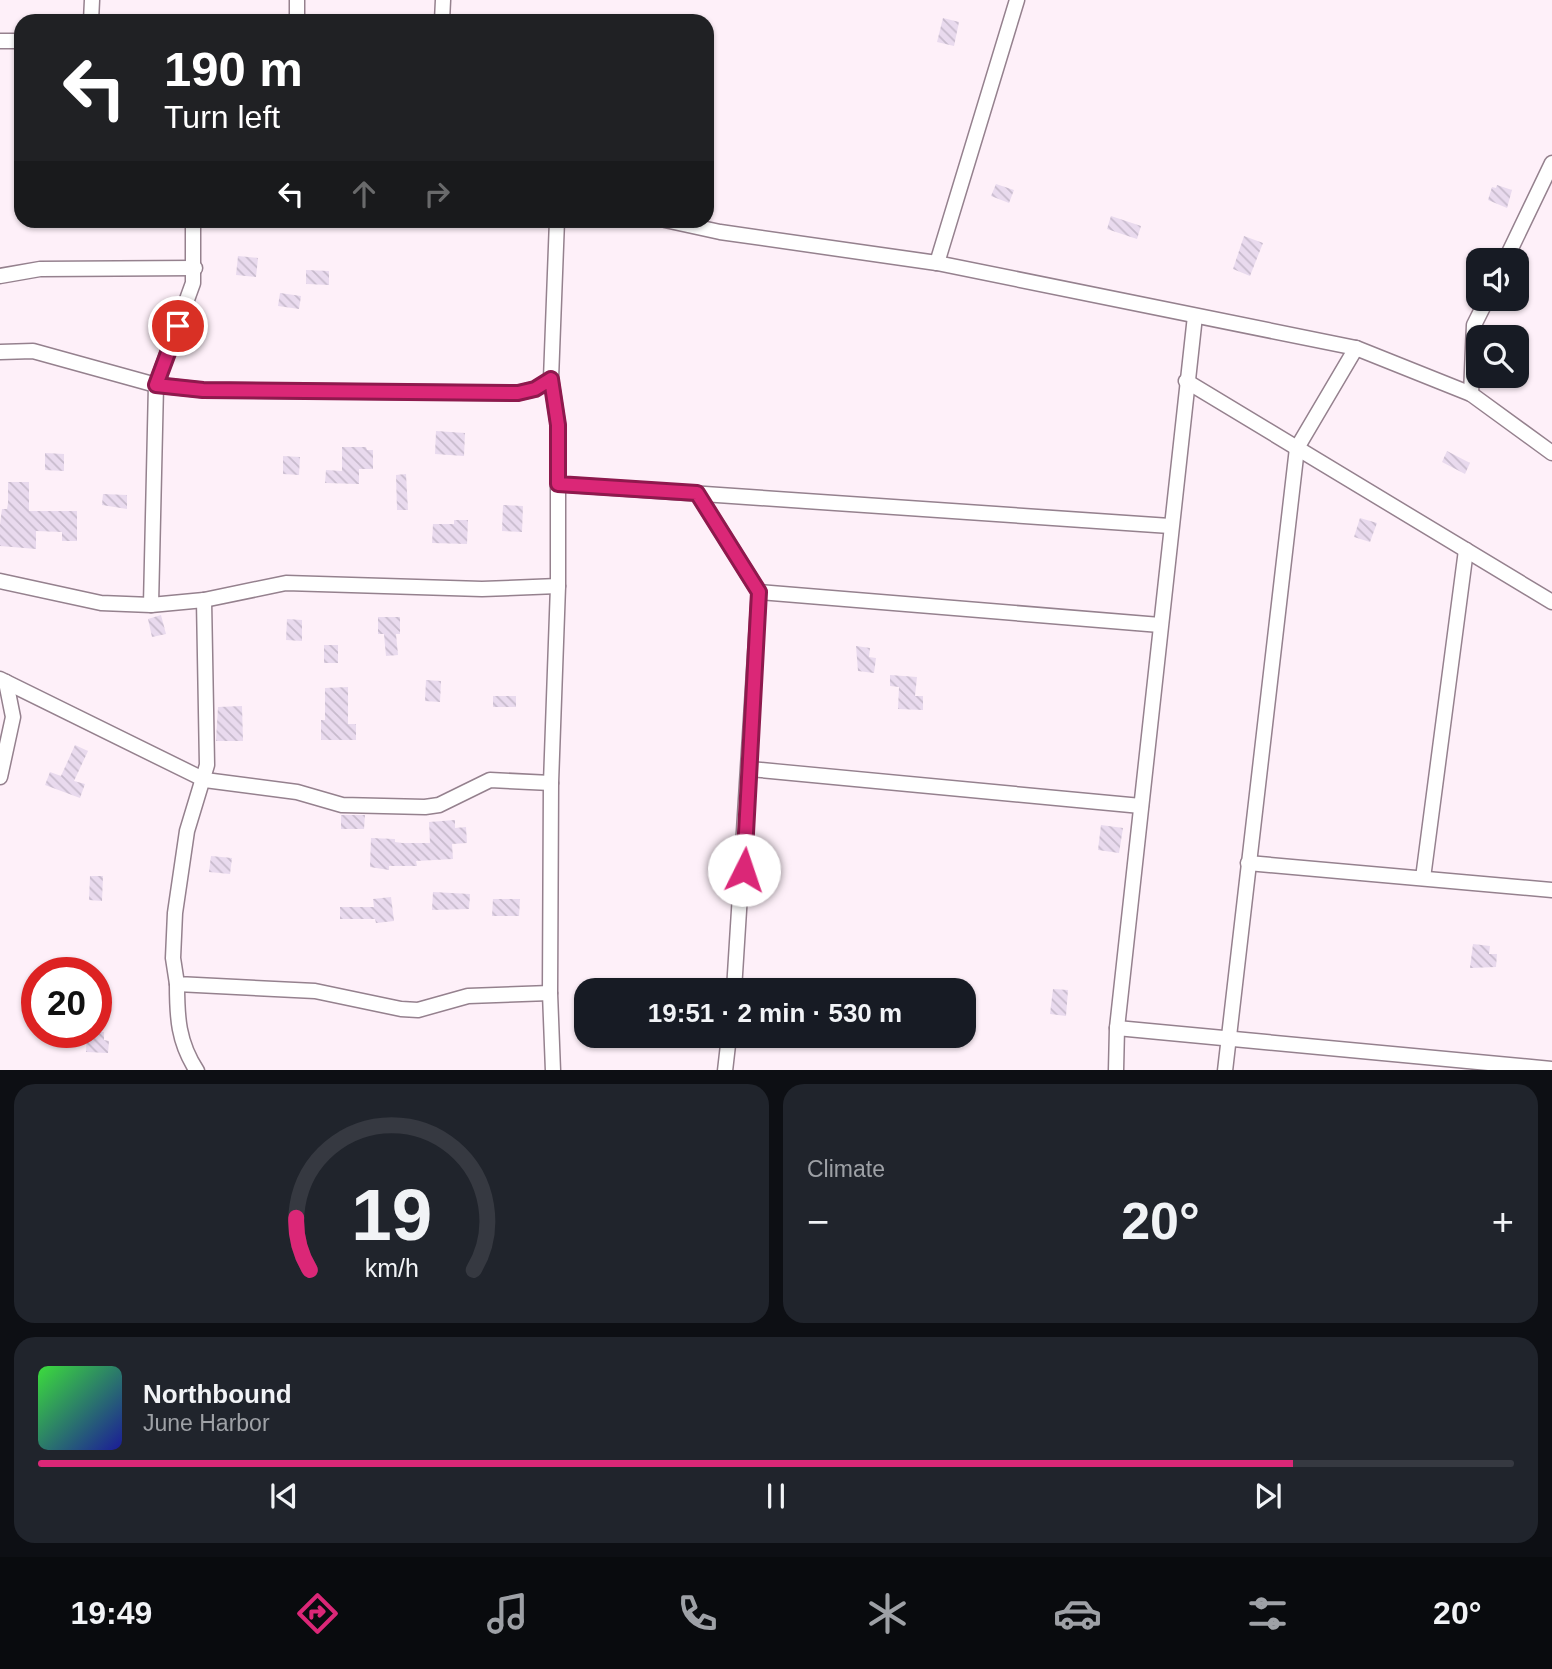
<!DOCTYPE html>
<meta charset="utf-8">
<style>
body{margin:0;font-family:Helvetica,sans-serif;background:#20242c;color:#f1f3f6;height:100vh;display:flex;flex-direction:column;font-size:26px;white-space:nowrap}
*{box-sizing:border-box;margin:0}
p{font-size:23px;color:#9ea1a6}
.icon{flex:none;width:38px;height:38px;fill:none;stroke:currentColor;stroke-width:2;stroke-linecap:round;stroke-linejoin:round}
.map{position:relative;height:1070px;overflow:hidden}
.sheet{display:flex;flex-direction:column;gap:14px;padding:14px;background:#0d0f14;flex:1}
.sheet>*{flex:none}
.top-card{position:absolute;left:14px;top:14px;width:700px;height:214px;border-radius:21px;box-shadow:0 2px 5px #0004;background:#202124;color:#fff;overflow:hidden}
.fabs{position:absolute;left:1466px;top:248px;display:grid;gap:14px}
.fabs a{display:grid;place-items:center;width:63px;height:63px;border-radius:14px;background:#171b24;box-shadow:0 2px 5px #0004;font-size:35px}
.speed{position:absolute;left:21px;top:957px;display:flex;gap:14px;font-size:35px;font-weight:700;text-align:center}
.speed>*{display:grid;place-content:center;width:91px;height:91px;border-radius:50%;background:#171b24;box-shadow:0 2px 5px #0004;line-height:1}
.speed .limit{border:10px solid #d22;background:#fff;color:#111}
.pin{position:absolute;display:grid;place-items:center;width:60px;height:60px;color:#fff;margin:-30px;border:4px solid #fff;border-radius:50%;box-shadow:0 2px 7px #0007}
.me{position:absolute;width:77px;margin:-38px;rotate:4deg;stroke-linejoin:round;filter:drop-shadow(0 0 5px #0008)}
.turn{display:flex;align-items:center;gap:24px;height:147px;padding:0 35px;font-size:32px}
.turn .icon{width:91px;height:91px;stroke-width:2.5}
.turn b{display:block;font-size:49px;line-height:60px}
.lanes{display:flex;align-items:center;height:66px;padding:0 35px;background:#0003;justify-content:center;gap:35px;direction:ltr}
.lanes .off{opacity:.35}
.big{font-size:52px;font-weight:600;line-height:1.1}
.sheet .widget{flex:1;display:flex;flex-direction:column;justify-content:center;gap:10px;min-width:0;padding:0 24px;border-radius:21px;background:#20242c}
.sheet .dial{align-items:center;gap:0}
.dial svg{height:182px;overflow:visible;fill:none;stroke:#363941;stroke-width:7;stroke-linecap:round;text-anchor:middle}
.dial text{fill:#f1f3f6;stroke:none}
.song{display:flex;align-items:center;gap:21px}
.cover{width:84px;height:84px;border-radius:10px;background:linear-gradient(135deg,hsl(120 70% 55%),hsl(240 70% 35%))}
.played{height:7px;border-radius:4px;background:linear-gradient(90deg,#db2777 85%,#363941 85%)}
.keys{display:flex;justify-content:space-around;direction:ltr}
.heat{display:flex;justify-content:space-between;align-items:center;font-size:38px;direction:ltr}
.sheet .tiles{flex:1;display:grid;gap:14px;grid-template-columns:1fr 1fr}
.widget:last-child{grid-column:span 2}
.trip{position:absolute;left:574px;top:978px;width:402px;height:70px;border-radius:21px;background:#171b24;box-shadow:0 2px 5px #0004;font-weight:600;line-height:70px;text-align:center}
.tabs{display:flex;height:112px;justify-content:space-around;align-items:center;background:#090b0e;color:#9ea1a6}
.tabs .icon{width:49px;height:49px}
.tabs .on{color:#db2777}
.tabs b{font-size:32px;color:#f1f3f6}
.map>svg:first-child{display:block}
</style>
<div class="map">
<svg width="1552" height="1071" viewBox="0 0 1552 1071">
<defs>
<pattern id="building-back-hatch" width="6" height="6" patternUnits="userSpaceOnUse" patternTransform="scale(1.75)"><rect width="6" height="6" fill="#e9daee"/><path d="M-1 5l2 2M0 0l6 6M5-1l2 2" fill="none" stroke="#c7bacc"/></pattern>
</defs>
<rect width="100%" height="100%" fill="#fef0f9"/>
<g fill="url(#building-back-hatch)">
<path d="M943,18L959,22L954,46L937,42Z"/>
<path d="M996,184L1014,190L1009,203L991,196Z"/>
<path d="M1497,185L1512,190L1507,208L1488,200L1492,187L1496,188Z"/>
<path d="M1111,216L1141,226L1137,239L1107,229Z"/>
<path d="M1244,236L1263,243L1250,276L1233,269Z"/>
<path d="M238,256L258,258L256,277L236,275Z"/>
<path d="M306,270L329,271V285L306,284Z"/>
<path d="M280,293L301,296L299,309L278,306Z"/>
<path d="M436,431L465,433L464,456L435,454Z"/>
<path d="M342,447H366L367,450H373V469H359V484L325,483L326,470L342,471Z"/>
<path d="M1447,451L1470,463L1465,474L1442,462Z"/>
<path d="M45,453L64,454V471L45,470Z"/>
<path d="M283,456L300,457L299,475L283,474Z"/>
<path d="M406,474L408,510H397L396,475Z"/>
<path d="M8,482H29V511H77V541H62V532L36,531V549L0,546V525L2,509H7L8,503Z"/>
<path d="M103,494L127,495V509L102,505Z"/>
<path d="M503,505L523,506L522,532L502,531Z"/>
<path d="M1360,518L1377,523L1370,542L1354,537Z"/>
<path d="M454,520H468L467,544L432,543L433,524H454Z"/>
<path d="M161,615L166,634L152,637L148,619Z"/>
<path d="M378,617H400V634H396L398,655L386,656L384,634H378Z"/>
<path d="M287,619L302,620V641L286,640Z"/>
<rect x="324" y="645" width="14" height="18"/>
<path d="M856,646L870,648L869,657L876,658L874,673L858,671Z"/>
<path d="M890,675L917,677L915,696H923V710L898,709L899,687L890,686Z"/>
<path d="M426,680L441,681L440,702L425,701Z"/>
<path d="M348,687V724H356V740H321V720H325V688Z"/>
<rect x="493" y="696" width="23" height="11"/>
<path d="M242,706L243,741H216L218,707Z"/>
<path d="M75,745L88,751L74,781L85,784L80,798L45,785L50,772L61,776Z"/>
<path d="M341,815H365L364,829H341Z"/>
<path d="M455,820V828L466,827L467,843L452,844L453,859L416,861L417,866H389V870L370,867L371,838L395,839V842L402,843H430L429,822Z"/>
<path d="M1101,825L1123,828L1119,853L1098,850Z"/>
<path d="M211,856L232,858L230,874L209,872Z"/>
<path d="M90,876H103L102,901L89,900Z"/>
<path d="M433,892L470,894L469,909L432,910Z"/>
<path d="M391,897L394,921L376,923L375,919H340V907H374L373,899Z"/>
<path d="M493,899H520L519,916H492Z"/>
<path d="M1473,944L1490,946L1489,954H1497L1496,967L1470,968Z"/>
<path d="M1053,989L1068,990L1066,1016L1050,1014Z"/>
<path d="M87,1032H104V1040L109,1041L108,1053L86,1052Z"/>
</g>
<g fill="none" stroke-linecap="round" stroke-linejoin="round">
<defs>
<g id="minor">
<path d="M91,21L92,0"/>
<path d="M297,21V0"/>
<path d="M442,21L443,0"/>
<path d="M0,41H21"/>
<path d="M665,220L720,232L937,263L1356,348L1471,394L1552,453"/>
<path d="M1505,261L1552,163"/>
<path d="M937,263L1017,0"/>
<path d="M0,276L40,269L195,268"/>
<path d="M0,352L33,351L156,385L203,390L518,393L535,389L551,379"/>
<path d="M1186,381L1552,602"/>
<path d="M1471,394L1474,325L1487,299"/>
<path d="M558,484L1170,526"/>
<path d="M697,493L759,592L734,990"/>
<path d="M0,581L101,603L151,605L204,600L286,583L482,589L558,586"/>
<path d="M759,592L1160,625"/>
<path d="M204,600L207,765L187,831L175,913L173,958L177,984L315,991L401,1009L418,1010L468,996L550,993"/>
<path d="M151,605L156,385L193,283V220"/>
<path d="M0,679L205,780L297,792L342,805L425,807L439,805L490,780L551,783"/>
<path d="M750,769L1141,806"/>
<path d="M0,777L13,717L6,682"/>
<path d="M1248,863L1552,890"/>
<path d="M1423,878L1466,550"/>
<path d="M177,984C177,1017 178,1042 197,1071"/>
<path d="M1117,1028L1552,1069"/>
<path d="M553,1071L550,993L551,783L558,586V425L551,379L557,220"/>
<path d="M725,1071L729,1036"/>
<path d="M1116,1071L1117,1028L1195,316"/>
<path d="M1225,1071L1297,448L1356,348"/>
</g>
</defs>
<use href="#minor" stroke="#95818e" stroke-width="17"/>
<use href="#minor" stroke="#fff" stroke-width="14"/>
</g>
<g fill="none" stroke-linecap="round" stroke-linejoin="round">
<defs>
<path id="route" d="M178,326L156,385L203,390L518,393L535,389L551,379L558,425V484L697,493L759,592L744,870"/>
</defs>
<use href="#route" stroke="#8e194d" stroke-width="18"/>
<use href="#route" stroke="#db2777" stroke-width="12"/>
</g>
</svg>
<div class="fabs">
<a><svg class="icon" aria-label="sound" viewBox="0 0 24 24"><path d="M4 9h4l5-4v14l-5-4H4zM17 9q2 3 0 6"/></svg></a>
<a><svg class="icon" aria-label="search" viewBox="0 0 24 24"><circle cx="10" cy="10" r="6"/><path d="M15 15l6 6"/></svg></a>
</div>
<div class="speed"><div class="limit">20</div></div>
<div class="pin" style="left:178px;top:326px;background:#d93025"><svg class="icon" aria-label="arrive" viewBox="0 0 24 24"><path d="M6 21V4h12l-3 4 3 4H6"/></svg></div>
<svg class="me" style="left:744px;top:870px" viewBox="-20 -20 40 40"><circle r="19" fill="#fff"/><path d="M0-13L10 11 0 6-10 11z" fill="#db2777"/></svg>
<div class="trip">19:51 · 2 min · 530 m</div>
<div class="top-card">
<div class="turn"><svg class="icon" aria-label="left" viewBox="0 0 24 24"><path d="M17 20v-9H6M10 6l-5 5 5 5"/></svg><div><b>190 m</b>Turn left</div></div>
<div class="lanes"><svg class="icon" aria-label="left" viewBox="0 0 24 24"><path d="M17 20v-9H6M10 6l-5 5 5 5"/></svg><svg class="icon off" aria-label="ahead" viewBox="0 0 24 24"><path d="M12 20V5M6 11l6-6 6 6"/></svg><svg class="icon off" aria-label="right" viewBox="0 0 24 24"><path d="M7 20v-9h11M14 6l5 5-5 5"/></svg></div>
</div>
</div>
<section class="sheet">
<div class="tiles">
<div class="widget dial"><svg viewBox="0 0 100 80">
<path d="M14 69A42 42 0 1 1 86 69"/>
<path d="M14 69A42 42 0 0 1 8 46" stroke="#db2777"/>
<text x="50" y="56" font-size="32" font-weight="700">19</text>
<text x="50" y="72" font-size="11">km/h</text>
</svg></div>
<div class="widget"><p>Climate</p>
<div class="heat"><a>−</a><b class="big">20°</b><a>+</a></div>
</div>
<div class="widget">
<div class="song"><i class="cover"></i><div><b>Northbound</b><p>June Harbor</p></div></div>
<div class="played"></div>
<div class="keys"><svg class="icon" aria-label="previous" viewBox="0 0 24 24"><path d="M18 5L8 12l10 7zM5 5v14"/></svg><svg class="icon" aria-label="pause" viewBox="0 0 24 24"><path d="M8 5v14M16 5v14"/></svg><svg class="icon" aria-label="next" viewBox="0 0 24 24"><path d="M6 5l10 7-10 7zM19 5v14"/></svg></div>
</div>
</div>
</section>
<nav class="tabs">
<b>19:49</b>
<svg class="icon on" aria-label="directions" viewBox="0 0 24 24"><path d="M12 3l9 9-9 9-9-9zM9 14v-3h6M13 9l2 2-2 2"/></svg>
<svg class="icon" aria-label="music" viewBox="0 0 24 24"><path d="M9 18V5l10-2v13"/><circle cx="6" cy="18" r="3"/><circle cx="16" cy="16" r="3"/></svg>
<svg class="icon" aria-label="phone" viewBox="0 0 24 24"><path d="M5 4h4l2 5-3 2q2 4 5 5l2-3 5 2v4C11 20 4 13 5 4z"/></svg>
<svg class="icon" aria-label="climate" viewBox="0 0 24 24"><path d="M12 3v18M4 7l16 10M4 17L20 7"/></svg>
<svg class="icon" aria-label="car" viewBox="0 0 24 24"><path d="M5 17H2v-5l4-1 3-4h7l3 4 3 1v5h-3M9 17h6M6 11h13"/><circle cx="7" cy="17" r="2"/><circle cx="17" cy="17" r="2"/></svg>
<svg class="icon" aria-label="filters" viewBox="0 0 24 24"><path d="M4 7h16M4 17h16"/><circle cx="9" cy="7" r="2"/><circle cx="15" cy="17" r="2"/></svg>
<b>20°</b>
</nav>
